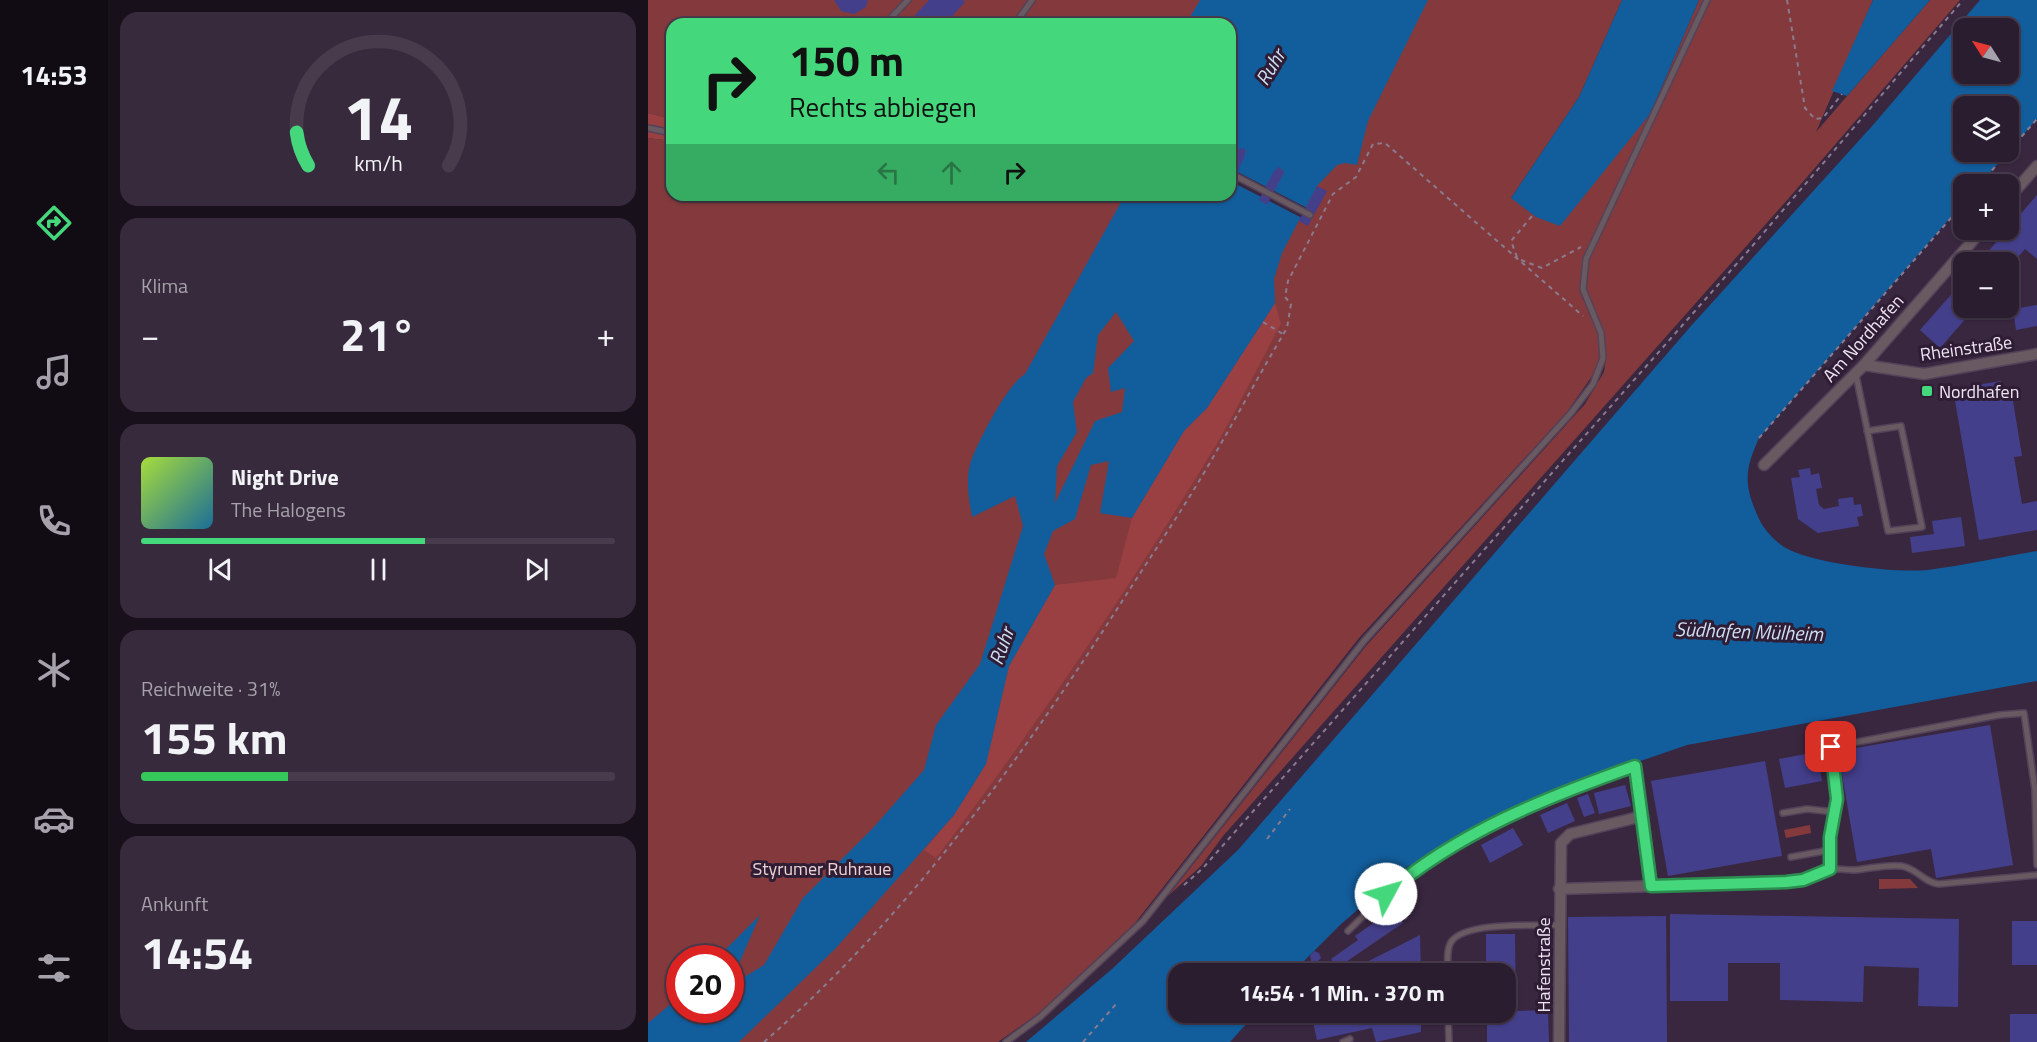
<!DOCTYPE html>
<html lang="de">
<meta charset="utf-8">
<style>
body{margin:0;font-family:"Titillium Web",sans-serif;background:#372a3c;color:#f1f3f6;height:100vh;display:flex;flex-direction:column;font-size:22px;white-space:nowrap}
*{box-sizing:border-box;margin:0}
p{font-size:20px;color:#a6a2ab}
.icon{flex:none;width:33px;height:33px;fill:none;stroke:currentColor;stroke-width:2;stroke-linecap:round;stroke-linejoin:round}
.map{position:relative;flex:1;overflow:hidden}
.panel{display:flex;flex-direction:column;gap:12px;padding:12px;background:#18101a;width:540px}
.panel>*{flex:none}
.top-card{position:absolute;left:18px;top:18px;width:570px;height:183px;border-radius:18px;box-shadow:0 2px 4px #0004,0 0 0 2px #473b4c;background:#44d77b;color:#111;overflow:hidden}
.needle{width:39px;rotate:306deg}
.fabs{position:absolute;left:1305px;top:18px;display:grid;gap:12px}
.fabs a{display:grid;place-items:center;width:66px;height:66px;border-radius:12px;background:#2b1d30;box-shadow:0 2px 4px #0004,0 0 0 2px #473b4c;font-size:30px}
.speed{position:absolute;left:18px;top:945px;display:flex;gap:12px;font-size:30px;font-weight:700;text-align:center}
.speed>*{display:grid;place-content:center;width:78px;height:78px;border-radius:50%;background:#2b1d30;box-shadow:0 2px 4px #0004,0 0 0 2px #473b4c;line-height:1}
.speed .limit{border:9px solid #d22;background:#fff;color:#111}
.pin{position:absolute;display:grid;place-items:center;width:51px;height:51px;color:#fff;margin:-26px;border-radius:12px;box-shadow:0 3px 9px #0006}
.me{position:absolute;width:66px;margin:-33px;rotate:51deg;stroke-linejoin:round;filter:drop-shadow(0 0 4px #0008)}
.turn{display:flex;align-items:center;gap:21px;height:126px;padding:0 24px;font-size:27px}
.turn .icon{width:78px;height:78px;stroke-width:2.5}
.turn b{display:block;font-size:42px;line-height:51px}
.lanes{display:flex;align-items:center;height:57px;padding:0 24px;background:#0003;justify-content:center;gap:30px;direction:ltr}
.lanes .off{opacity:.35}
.big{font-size:45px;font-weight:700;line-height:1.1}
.panel .widget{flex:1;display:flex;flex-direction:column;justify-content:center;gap:9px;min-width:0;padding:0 21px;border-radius:18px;background:#372a3c}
.panel .dial{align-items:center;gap:0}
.dial svg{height:156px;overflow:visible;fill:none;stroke:#473b4c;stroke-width:7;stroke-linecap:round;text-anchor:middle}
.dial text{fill:#f1f3f6;stroke:none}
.song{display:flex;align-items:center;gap:18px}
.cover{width:72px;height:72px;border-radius:9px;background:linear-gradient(135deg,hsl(80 70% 55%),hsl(200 70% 35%))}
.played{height:6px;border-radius:3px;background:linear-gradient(90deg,#44d77b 60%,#473b4c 60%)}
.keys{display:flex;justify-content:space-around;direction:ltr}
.heat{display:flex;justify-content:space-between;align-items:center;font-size:33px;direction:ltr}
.charge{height:9px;border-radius:4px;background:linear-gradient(90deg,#34c759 31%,#473b4c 0)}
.trip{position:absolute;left:520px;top:963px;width:348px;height:60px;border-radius:18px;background:#2b1d30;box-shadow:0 2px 4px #0004,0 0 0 2px #473b4c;font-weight:700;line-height:60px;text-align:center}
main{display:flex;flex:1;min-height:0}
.dock{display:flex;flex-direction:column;width:108px;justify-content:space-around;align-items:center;background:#110c13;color:#a6a2ab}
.dock .icon{width:42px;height:42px}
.dock .on{color:#44d77b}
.dock b{font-size:27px;color:#f1f3f6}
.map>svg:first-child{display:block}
</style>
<main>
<nav class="dock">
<b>14:53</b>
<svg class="icon on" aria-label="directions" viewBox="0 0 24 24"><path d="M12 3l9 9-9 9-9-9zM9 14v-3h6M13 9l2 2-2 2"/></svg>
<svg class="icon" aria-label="music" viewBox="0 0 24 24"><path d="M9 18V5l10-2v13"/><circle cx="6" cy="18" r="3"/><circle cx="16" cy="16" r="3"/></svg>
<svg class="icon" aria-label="phone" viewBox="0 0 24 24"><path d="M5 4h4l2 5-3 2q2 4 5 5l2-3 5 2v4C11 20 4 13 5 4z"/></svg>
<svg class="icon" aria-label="climate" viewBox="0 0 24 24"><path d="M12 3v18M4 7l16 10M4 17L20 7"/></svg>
<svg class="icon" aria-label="car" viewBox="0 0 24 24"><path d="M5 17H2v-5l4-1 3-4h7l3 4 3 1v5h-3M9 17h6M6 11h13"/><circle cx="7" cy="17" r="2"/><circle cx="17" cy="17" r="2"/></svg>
<svg class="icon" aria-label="filters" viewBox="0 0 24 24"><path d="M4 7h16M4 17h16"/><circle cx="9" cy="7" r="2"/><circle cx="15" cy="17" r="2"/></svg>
</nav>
<section class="panel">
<div class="widget dial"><svg viewBox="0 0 100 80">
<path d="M14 69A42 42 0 1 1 86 69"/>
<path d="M14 69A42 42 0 0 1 8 52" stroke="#44d77b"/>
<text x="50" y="56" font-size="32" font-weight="700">14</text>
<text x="50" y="72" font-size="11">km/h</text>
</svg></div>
<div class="widget"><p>Klima</p>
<div class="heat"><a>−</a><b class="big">21°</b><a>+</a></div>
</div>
<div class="widget">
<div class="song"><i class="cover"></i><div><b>Night Drive</b><p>The Halogens</p></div></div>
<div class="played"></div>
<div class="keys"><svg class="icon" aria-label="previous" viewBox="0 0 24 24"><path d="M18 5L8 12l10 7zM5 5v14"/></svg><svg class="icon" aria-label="pause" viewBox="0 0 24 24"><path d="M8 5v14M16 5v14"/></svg><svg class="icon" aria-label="next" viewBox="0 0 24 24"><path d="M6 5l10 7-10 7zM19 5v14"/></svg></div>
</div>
<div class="widget"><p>Reichweite · 31%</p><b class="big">155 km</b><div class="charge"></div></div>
<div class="widget"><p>Ankunft</p><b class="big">14:54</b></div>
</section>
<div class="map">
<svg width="1389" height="1042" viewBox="0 0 1389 1042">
<rect width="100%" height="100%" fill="#392740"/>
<g fill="#843a3c" fill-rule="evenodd">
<path d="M0,0H974L931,97L863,198L1002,114L1051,0H1225L1168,132L1282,0H1312L1140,199L575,836L553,866L520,896L718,646L937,404L956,372L958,356L919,412L711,638L487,923L391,1013L350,1042H0V138L24,141V195H582V24H24V119L0,113ZM32,958H82V1010H32Z"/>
<path d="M1162,825L1163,833L1138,838L1136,830Z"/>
<path d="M1231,879H1262L1270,888L1231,889Z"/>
</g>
<g fill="#9a3f42">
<path d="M0,113L24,119V141L0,138Z"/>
<path d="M627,303L633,324C612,362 593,402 571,440C484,584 390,724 288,858L276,850L306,815L338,764L361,666L407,585L468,578L484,518L536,431L559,408Z"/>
</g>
<g fill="#125d9c" fill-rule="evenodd">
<path d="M552,0H780L720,121L709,165L697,163L689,165L669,186L634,253L626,279L627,303L559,408L536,431L484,518L452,513L461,461L443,465L427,519L405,531L396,554L407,585L361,666L338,764L306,815L187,949L91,1042H0V1023L31,997L32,1010H82L83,985L116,965L155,898L225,828L276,770L288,725L332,664L375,526L367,496L324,517C321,499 317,480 323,461C331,440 359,385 377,374L477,195H582V168L589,171L598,151L592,148L582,164V24H538ZM631,167L636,172L626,191L618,186ZM468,312L486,341L460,368L463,392L477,388L474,412L447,421L407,503L409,466L429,432L425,402L438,378L445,373L450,335Z"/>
<path d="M974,0H1051L1002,114L912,226L888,217L863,198L931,97Z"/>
<path d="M1225,0H1282L1199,96L1184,91Z"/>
<path d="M1332,0H1389V119L1332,184H1316L1315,203L1111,438C1098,467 1095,482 1108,512C1113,526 1123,538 1136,547C1164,564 1247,573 1280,570C1317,565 1353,557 1389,551V681L1039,745L885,798L759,867L692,925L644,973L531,974V1012L608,1013L582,1042H378L464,969L590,850L1043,326L1225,125ZM1360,28V74H1316V28ZM1360,106V152H1316V106Z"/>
<path d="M112,915L83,982L82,958H69Z"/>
</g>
<path fill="#392740" d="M582,168L659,208L654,218L582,181Z"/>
<g fill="#443f8b">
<path d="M186,0H220L218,7L206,14L193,11Z"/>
<path d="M281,0H315L317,2L297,24H259Z"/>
<path d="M592,148L597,149V156L582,185V164Z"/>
<path d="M631,167L636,172L619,205L611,200L626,171Z"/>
<path d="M669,186L679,191L660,226L651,221Z"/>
<path d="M1389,195V259L1377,249L1360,269V262H1331Z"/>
<path d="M1316,280V308H1327L1292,348L1272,330Z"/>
<path d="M1389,305V326L1368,330L1365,309Z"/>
<path d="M1353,381L1355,390L1363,389L1374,456L1366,457L1374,504L1389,501V530L1331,540L1305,389Z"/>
<path d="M1162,468L1163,475L1171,473L1174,488L1168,489L1171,505L1176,509L1191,506L1190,499L1205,497L1206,505L1213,504L1215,516L1209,517L1211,526L1170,533L1150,519L1143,478L1152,477L1150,470Z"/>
<path d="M1313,517L1317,546L1264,553L1262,537L1286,534L1284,521Z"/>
<path d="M1342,725L1365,865L1288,878L1283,849L1209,862L1190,751Z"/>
<path d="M1169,752L1174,781L1137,788L1131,759Z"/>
<path d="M1117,761L1134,856L1020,876L1003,781Z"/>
<path d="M977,785L983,806L951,814L946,793Z"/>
<path d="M940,794L947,813L936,817L929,798Z"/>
<path d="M919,803L927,821L900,833L892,815Z"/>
<path d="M865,828L875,845L842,863L833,845Z"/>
<path d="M743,905L755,923L689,968L683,959L710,940L707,936L737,915L734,911Z"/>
<path d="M1022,914L1311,919L1310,1007L1270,1006L1271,968L1216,966L1215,1002L1132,1000V963H1080V1001H1022Z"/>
<path d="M1018,916L1019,1042H921L920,917Z"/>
<rect x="1364" y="921" width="25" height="44"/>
<path d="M838,934H867L868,1011L900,1010L901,1042H839V1012H858V974H838Z"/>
<path d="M772,935L773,974H701L711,966Z"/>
<path d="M666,951L671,953L673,958L669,962L663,961L662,956Z"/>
<path d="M663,1012H773V1032L728,1042L724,1028L669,1040Z"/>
<rect x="1362" y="1014" width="27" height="28"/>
</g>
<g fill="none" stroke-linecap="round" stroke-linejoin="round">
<defs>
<g id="lane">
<path d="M237,24L260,0"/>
<path d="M367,24L384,0"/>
<path d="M0,128L24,133"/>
<path d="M582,173L662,215"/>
<path d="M1208,375L1240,531L1274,527L1253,426L1219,431"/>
<path d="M1135,813L1159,809L1186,812"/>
<path d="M1143,857L1182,850"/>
<path d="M1182,869V837L1189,799L1183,747L1351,715L1376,713L1387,790L1389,865"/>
<path d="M1138,882C1153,880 1164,872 1178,869C1188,868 1197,870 1206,870C1222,869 1238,864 1253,866C1269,868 1276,883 1291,884L1389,875"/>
<path d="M700,931C782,848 878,804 987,766L995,816"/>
<path d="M800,974C800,963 798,950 803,942C817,921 888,926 911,925"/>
<path d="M800,1012L801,1042"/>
<path d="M358,1042L392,1017L495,921L716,641L923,413L945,384L955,358L953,333L935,289L938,259L1059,0"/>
<path d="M695,1042L702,1039"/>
</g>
<g id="street">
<path d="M1360,199L1389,166"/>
<path d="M1216,365L1276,374L1389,354"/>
<path d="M1116,465L1216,365L1334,230"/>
<path d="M911,889L1138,882"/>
<path d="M911,1042L913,843L922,834L995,816L1003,886"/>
</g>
</defs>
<use href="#lane" stroke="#534259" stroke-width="8"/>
<use href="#street" stroke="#534259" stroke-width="13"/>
<g stroke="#8a7b90" stroke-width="2" stroke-dasharray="4.5 4.5" stroke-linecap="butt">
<path d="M1139,0L1157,108L1167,119L1175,118L1194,94"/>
<path d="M1332,184L1389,119"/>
<path d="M869,257L863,241L885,215"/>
<path d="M873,260L894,268L933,247"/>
<path d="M615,322L635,334"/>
<path d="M1111,438L1316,203"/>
<path d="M619,839L642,809"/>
<path d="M536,885L555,868L1100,251L1315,0"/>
<path d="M116,1042C263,914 376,755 480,592C507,550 535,509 560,466C587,420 612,373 639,328L643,304L637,297L640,281L685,194L708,177L725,144L737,143L935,316"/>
<path d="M435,1042L469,1003"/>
</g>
<use href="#lane" stroke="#695a61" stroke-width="5"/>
<use href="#street" stroke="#695a61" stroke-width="10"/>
</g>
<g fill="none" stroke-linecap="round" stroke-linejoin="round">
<defs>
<path id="route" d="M738,894C810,832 899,797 987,766L1003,886L1138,882L1155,880L1182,869V837L1189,799L1183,747"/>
</defs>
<use href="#route" stroke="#2c8c50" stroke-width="15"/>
<use href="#route" stroke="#44d77b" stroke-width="10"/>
</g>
<rect fill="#44d77b" stroke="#2e1d35" stroke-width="2" x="1273" y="385" width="12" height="12" rx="3"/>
<g text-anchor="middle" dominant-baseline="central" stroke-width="6" stroke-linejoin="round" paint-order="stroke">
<g font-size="18" fill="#f0e5f5" stroke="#2e1d35">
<text transform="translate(1215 338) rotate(-48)">Am Nordhafen</text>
<text transform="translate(1318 348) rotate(-8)">Rheinstraße</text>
<text transform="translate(895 965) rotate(-90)">Hafenstraße</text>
</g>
<g font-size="18" fill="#f0e5f5" stroke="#2e1d35" text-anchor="start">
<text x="1291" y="391">Nordhafen</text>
</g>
<g font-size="18" fill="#edd2d1" stroke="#2e1d35">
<text x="174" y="868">Styrumer Ruhraue</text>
</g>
<g font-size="20" font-style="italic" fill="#cedff1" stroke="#2e1d35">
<text transform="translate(622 67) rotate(-59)">Ruhr</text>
<text transform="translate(1101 631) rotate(2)">Südhafen Mülheim</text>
<text transform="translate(353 646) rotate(-70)">Ruhr</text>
</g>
</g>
</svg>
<div class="fabs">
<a><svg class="needle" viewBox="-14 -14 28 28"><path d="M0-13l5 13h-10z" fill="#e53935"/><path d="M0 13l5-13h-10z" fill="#a6a2ab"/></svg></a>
<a><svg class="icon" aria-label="layers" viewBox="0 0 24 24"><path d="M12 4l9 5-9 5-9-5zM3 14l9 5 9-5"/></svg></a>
<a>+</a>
<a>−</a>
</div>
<div class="speed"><div class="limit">20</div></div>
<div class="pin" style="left:1183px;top:747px;background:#d93025"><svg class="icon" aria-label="arrive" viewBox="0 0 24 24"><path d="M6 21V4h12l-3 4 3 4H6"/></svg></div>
<svg class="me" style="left:738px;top:894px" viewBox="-20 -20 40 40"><circle r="19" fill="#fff"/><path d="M0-13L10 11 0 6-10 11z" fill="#44d77b"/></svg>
<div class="trip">14:54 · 1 Min. · 370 m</div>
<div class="top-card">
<div class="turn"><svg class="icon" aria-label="right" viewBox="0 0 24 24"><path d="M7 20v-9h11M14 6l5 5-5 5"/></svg><div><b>150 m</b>Rechts abbiegen</div></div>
<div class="lanes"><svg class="icon off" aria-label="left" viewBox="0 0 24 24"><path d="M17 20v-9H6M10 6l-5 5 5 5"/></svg><svg class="icon off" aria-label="ahead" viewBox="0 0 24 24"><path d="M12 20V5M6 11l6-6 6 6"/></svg><svg class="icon" aria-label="right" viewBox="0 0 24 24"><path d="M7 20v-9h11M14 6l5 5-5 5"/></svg></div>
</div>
</div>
</main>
